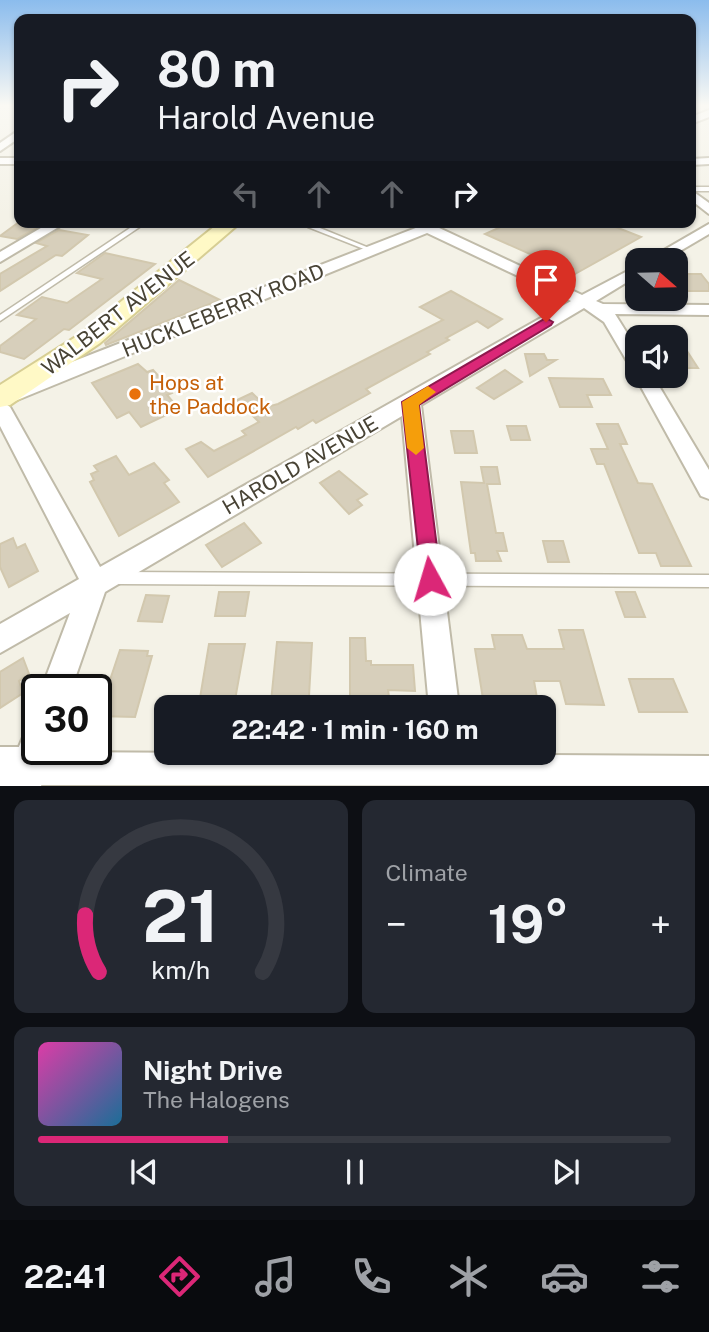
<!DOCTYPE html>
<meta charset="utf-8">
<style>
body{margin:0;font-family:"Public Sans",sans-serif;background:#242831;color:#f1f3f6;height:100vh;display:flex;flex-direction:column;font-size:26px;white-space:nowrap}
*{box-sizing:border-box;margin:0}
p{font-size:23px;color:#9ea1a6}
.icon{flex:none;width:38px;height:38px;fill:none;stroke:currentColor;stroke-width:2;stroke-linecap:round;stroke-linejoin:round}
.map{position:relative;height:786px;overflow:hidden}
.details{display:flex;flex-direction:column;gap:14px;padding:14px;background:#0d0f14;flex:1}
.details>*{flex:none}
.banner{position:absolute;left:14px;top:14px;width:682px;height:214px;border-radius:14px;box-shadow:0 2px 5px #0004;background:#171b24;color:#f1f3f6;overflow:hidden}
.needle{width:46px;rotate:110deg}
.buttons{position:absolute;left:625px;top:248px;display:grid;gap:14px}
.buttons a{display:grid;place-items:center;width:63px;height:63px;border-radius:14px;background:#171b24;box-shadow:0 2px 5px #0004;font-size:35px}
.speed{position:absolute;left:21px;top:674px;display:flex;gap:14px;font-size:35px;font-weight:700;text-align:center}
.speed>*{display:grid;place-content:center;width:91px;height:91px;border-radius:50%;background:#171b24;box-shadow:0 2px 5px #0004;line-height:1}
.speed .limit{border:4px solid #111;border-radius:10px;background:#fff;color:#111}
.pin{position:absolute;display:grid;place-items:center;width:60px;height:60px;color:#fff;margin:-72px -30px;border-radius:50% 50% 50% 0;rotate:-45deg;box-shadow:0 0 7px #0007}
.pin .icon{rotate:45deg}
.me{position:absolute;width:77px;margin:-38px;rotate:354deg;stroke-linejoin:round;filter:drop-shadow(0 0 5px #0008)}
.turn{display:flex;align-items:center;gap:24px;height:147px;padding:0 28px;font-size:32px}
.turn .icon{width:91px;height:91px;stroke-width:2.5}
.turn b{display:block;font-size:49px;line-height:60px}
.lanes{display:flex;align-items:center;height:66px;padding:0 28px;background:#0003;justify-content:center;gap:35px;direction:ltr}
.lanes .off{opacity:.35}
.big{font-size:52px;font-weight:700;line-height:1.1}
.details .widget{flex:1;display:flex;flex-direction:column;justify-content:center;gap:10px;min-width:0;padding:0 24px;border-radius:14px;background:#242831}
.details .dial{align-items:center;gap:0}
.dial svg{height:182px;overflow:visible;fill:none;stroke:#363941;stroke-width:7;stroke-linecap:round;text-anchor:middle}
.dial text{fill:#f1f3f6;stroke:none}
.song{display:flex;align-items:center;gap:21px}
.cover{width:84px;height:84px;border-radius:10px;background:linear-gradient(135deg,hsl(320 70% 55%),hsl(200 70% 35%))}
.played{height:7px;border-radius:4px;background:linear-gradient(90deg,#db2777 30%,#363941 30%)}
.keys{display:flex;justify-content:space-around;direction:ltr}
.heat{display:flex;justify-content:space-between;align-items:center;font-size:38px;direction:ltr}
.details .tiles{flex:1;display:grid;gap:14px;grid-template-columns:1fr 1fr}
.widget:last-child{grid-column:span 2}
.trip{position:absolute;left:154px;top:695px;width:402px;height:70px;border-radius:14px;background:#171b24;box-shadow:0 2px 5px #0004;font-weight:700;line-height:70px;text-align:center}
.tabs{display:flex;height:112px;justify-content:space-around;align-items:center;background:#090b0e;color:#9ea1a6}
.tabs .icon{width:49px;height:49px}
.tabs .current{color:#db2777}
.tabs b{font-size:32px;color:#f1f3f6}
.map>svg:first-child{display:block}
</style>
<div class="map">
<svg width="709" height="786" viewBox="0 0 709 786">
<rect width="100%" height="100%" fill="#f4f2e7"/>
<g fill="#d7cfbb" stroke="#d2c8ae" stroke-width="2">
<path d="M19,222L40,226L17,239L0,236Z"/>
<path d="M512,222H603L641,237L575,274L485,234Z"/>
<path d="M59,230L88,235L62,256L56,255L0,291V274L47,246L36,243Z"/>
<path d="M105,253L155,264L69,330L64,329L24,359L0,352V346L36,319L17,315L42,297L67,303L102,279L77,273Z"/>
<path d="M676,274H701L709,284V291H676Z"/>
<path d="M179,280L220,300L106,345L105,343Z"/>
<path d="M451,291L502,319L488,328L477,321L446,338L449,340L427,352L430,354L366,389L370,393L316,423L313,420L298,429L296,427L208,477L186,449L201,442L214,451L246,435L242,431L259,422L237,400L252,393L267,407L278,404L443,320L420,307Z"/>
<path d="M676,334L698,368H676Z"/>
<path d="M525,354H544L547,360H556L530,376Z"/>
<path d="M138,364L147,372L153,370L164,382L172,393L167,395L179,409L141,427L129,412L117,418L92,383Z"/>
<path d="M505,370L522,382L494,399L477,388Z"/>
<path d="M549,378L603,379L611,395H587L592,407H560Z"/>
<path d="M597,424H618L627,444H620L638,483L652,484L691,566H661L656,553H639L604,464H597L591,449H608Z"/>
<path d="M507,426H526L530,440H511Z"/>
<path d="M451,431H473L477,453H455Z"/>
<path d="M116,456L129,475L154,463L169,480L164,483L179,502L119,536L90,482L94,480L91,474L98,471L94,466Z"/>
<path d="M481,467H497L500,484H487L496,533H503L507,551H497L501,561H476L475,553H471L461,482L484,483Z"/>
<path d="M339,471L367,494L357,500L362,505L349,514L320,483Z"/>
<path d="M244,523L261,543L222,567L206,545Z"/>
<path d="M13,538L17,548L25,544L38,571L9,587L0,567V544Z"/>
<path d="M543,541H563L569,562H548Z"/>
<path d="M219,592H249L245,616H215Z"/>
<path d="M616,592H635L645,617H625Z"/>
<path d="M146,595L169,596L162,622L138,621Z"/>
<path d="M559,630H583L604,705L566,704L560,681H534L537,698L483,699L475,649H495L492,635H522L527,649H564Z"/>
<path d="M350,638H365L366,661H371V665H413L415,691L388,690L389,697L350,696Z"/>
<path d="M277,642L312,643L309,696H292V702H271Z"/>
<path d="M209,644H245L235,700L200,698Z"/>
<path d="M120,650L148,651L147,656H152L135,717L96,716V701L103,680H110Z"/>
<path d="M23,658L29,674L19,681L23,693L0,708V672Z"/>
<path d="M629,679H673L687,712H639Z"/>
</g>
<g fill="none" stroke-linecap="round" stroke-linejoin="round">
<defs>
<g id="service">
<rect x="691" y="187" width="18" height="4"/>
<path d="M139,222H147L0,321V315Z"/>
<path d="M312,222H320L315,226L374,250L369,251L308,227V225Z"/>
<path d="M119,572L709,575V587L119,584L114,582L112,578L114,574Z"/>
</g>
<g id="minor">
<path d="M19,130V138L0,151V143Z"/>
<rect x="0" y="158" width="19" height="6"/>
<path d="M709,158V164L691,165V159Z"/>
<path d="M691,190L709,203V214L691,200Z"/>
<path d="M51,222H67L0,262V252Z"/>
<path d="M709,224V234L663,261H645Z"/>
<path d="M425,226H435L582,295L637,266V276L596,301L603,304L709,305V315L615,314L637,349V370L631,368L604,322L584,308L421,405L459,707H429L402,416L105,592L71,690H41L70,613L0,653V624L79,579L0,426V400L10,407L100,567L571,301L425,232Z"/>
<path d="M637,372V376H653L709,470V499L701,496L635,376Z"/>
<path d="M37,725V749H50L49,752L709,756V786L27,785L15,780L10,768L26,730Z"/>
</g>
<g id="tertiary">
<path d="M709,110V117L691,124V117Z"/>
<path d="M431,222H454L0,407V390Z"/>
<path d="M0,747H27L42,753L48,768L41,786H0Z"/>
</g>
<path id="secondary" d="M220,222H241L100,343L10,405L0,407V385L82,333Z"/>
</defs>
<use href="#service" stroke="#c0bba9" stroke-width="3"/>
<use href="#minor" stroke="#c0bba9" stroke-width="4"/>
<use href="#tertiary" stroke="#c0bba9" stroke-width="4"/>
<use href="#secondary" stroke="#d7ce94" stroke-width="4"/>
<use href="#service" fill="#fff" fill-rule="evenodd"/>
<use href="#minor" fill="#fff" fill-rule="evenodd"/>
<use href="#tertiary" fill="#fff" fill-rule="evenodd"/>
<use href="#secondary" fill="#fff9c6" fill-rule="evenodd"/>
</g>
<linearGradient id="sky" x2="0" y2="1"><stop stop-color="#8bbced"/><stop offset="0.49" stop-color="#faf9f4"/><stop offset="1" stop-color="#faf9f4" stop-opacity="0"/></linearGradient>
<rect width="709" height="215" fill="url(#sky)"/>
<path fill="#db2777" stroke="#8e194d" stroke-width="2" d="M546,318L553,322L551,325L419,405L441,579L438,586L430,589L422,586L402,402Z"/>
<path fill="#f59e0b" d="M428,386L436,392L419,405L424,448L416,455L407,448L402,402Z"/>
<circle fill="#e8710a" stroke="#fff" stroke-width="2.5" cx="135" cy="394" r="7"/>
<g text-anchor="middle" dominant-baseline="central" stroke-width="5" stroke-linejoin="round" paint-order="stroke">
<g font-size="21" fill="#484335" stroke="#fff">
<text transform="translate(223 310) rotate(-22)">HUCKLEBERRY ROAD</text>
<text transform="translate(118 313) rotate(-38)">WALBERT AVENUE</text>
<text transform="translate(300 465) rotate(-30)">HAROLD AVENUE</text>
</g>
<g font-size="21" fill="#c56008" stroke="#fff" text-anchor="start">
<text x="149" y="382">Hops at<tspan x="149" dy="24">the Paddock</tspan></text>
</g>
</g>
</svg>
<div class="buttons">
<a><svg class="needle" viewBox="-14 -14 28 28"><path d="M0-13l5 13h-10z" fill="#e53935"/><path d="M0 13l5-13h-10z" fill="#9ea1a6"/></svg></a>
<a><svg class="icon" aria-label="sound" viewBox="0 0 24 24"><path d="M4 9h4l5-4v14l-5-4H4zM17 9q2 3 0 6"/></svg></a>
</div>
<div class="speed"><div class="limit">30</div></div>
<div class="pin" style="left:546px;top:322px;background:#d93025"><svg class="icon" aria-label="arrive" viewBox="0 0 24 24"><path d="M6 21V4h12l-3 4 3 4H6"/></svg></div>
<svg class="me" style="left:430px;top:579px" viewBox="-20 -20 40 40"><circle r="19" fill="#fff"/><path d="M0-13L10 11 0 6-10 11z" fill="#db2777"/></svg>
<div class="trip">22:42 · 1 min · 160 m</div>
<div class="banner">
<div class="turn"><svg class="icon" aria-label="right" viewBox="0 0 24 24"><path d="M7 20v-9h11M14 6l5 5-5 5"/></svg><div><b>80 m</b>Harold Avenue</div></div>
<div class="lanes"><svg class="icon off" aria-label="left" viewBox="0 0 24 24"><path d="M17 20v-9H6M10 6l-5 5 5 5"/></svg><svg class="icon off" aria-label="ahead" viewBox="0 0 24 24"><path d="M12 20V5M6 11l6-6 6 6"/></svg><svg class="icon off" aria-label="ahead" viewBox="0 0 24 24"><path d="M12 20V5M6 11l6-6 6 6"/></svg><svg class="icon" aria-label="right" viewBox="0 0 24 24"><path d="M7 20v-9h11M14 6l5 5-5 5"/></svg></div>
</div>
</div>
<section class="details">
<div class="tiles">
<div class="widget dial"><svg viewBox="0 0 100 80">
<path d="M14 69A42 42 0 1 1 86 69"/>
<path d="M14 69A42 42 0 0 1 8 44" stroke="#db2777"/>
<text x="50" y="56" font-size="32" font-weight="700">21</text>
<text x="50" y="72" font-size="11">km/h</text>
</svg></div>
<div class="widget"><p>Climate</p>
<div class="heat"><a>−</a><b class="big">19°</b><a>+</a></div>
</div>
<div class="widget">
<div class="song"><i class="cover"></i><div><b>Night Drive</b><p>The Halogens</p></div></div>
<div class="played"></div>
<div class="keys"><svg class="icon" aria-label="previous" viewBox="0 0 24 24"><path d="M18 5L8 12l10 7zM5 5v14"/></svg><svg class="icon" aria-label="pause" viewBox="0 0 24 24"><path d="M8 5v14M16 5v14"/></svg><svg class="icon" aria-label="next" viewBox="0 0 24 24"><path d="M6 5l10 7-10 7zM19 5v14"/></svg></div>
</div>
</div>
</section>
<nav class="tabs">
<b>22:41</b>
<svg class="icon current" aria-label="directions" viewBox="0 0 24 24"><path d="M12 3l9 9-9 9-9-9zM9 14v-3h6M13 9l2 2-2 2"/></svg>
<svg class="icon" aria-label="music" viewBox="0 0 24 24"><path d="M9 18V5l10-2v13"/><circle cx="6" cy="18" r="3"/><circle cx="16" cy="16" r="3"/></svg>
<svg class="icon" aria-label="phone" viewBox="0 0 24 24"><path d="M5 4h4l2 5-3 2q2 4 5 5l2-3 5 2v4C11 20 4 13 5 4z"/></svg>
<svg class="icon" aria-label="climate" viewBox="0 0 24 24"><path d="M12 3v18M4 7l16 10M4 17L20 7"/></svg>
<svg class="icon" aria-label="car" viewBox="0 0 24 24"><path d="M5 17H2v-5l4-1 3-4h7l3 4 3 1v5h-3M9 17h6M6 11h13"/><circle cx="7" cy="17" r="2"/><circle cx="17" cy="17" r="2"/></svg>
<svg class="icon" aria-label="filters" viewBox="0 0 24 24"><path d="M4 7h16M4 17h16"/><circle cx="9" cy="7" r="2"/><circle cx="15" cy="17" r="2"/></svg>
</nav>
